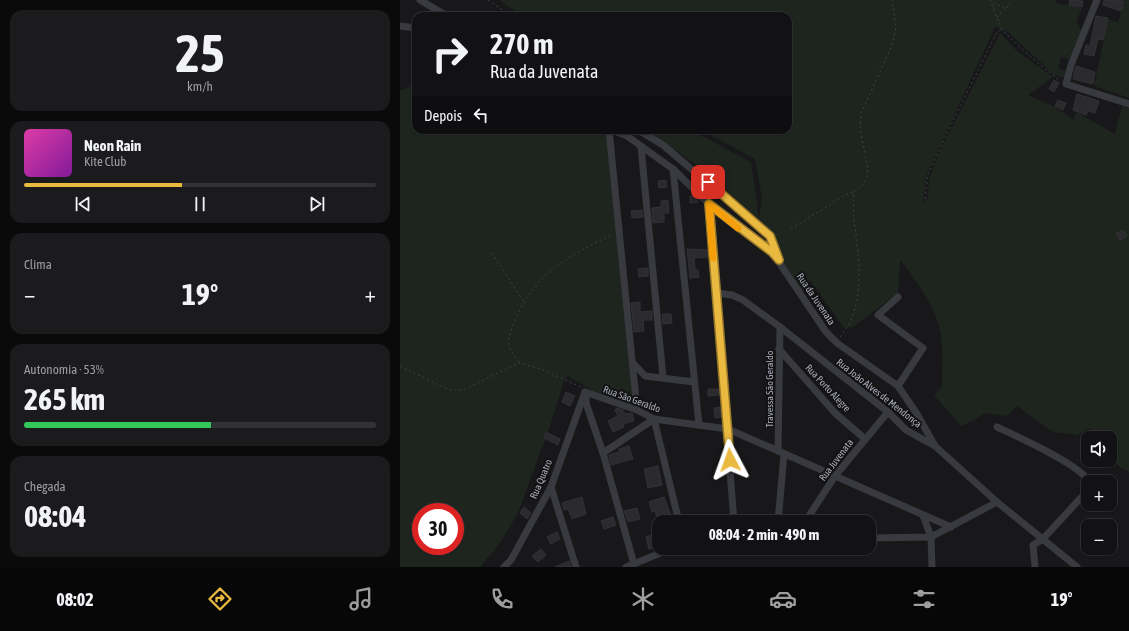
<!DOCTYPE html>
<html lang="pt">
<meta charset="utf-8">
<style>
body{margin:0;font-family:"Asap Condensed",sans-serif;background:#1b1b1d;color:#f1f3f6;height:100vh;display:flex;flex-direction:column;font-size:15px;white-space:nowrap}
*{box-sizing:border-box;margin:0}
p{font-size:13px;color:#9c9ea0}
.icon{flex:none;width:22px;height:22px;fill:none;stroke:currentColor;stroke-width:2;stroke-linecap:round;stroke-linejoin:round}
.map{position:relative;flex:1;overflow:hidden}
.drawer{display:flex;flex-direction:column;gap:10px;padding:10px;background:#0a0a0b;width:400px}
.drawer>*{flex:none}
.guide{position:absolute;left:12px;top:12px;width:380px;height:122px;border-radius:12px;box-shadow:0 1px 3px #0004,0 0 0 1px #313234;background:#121214;color:#f1f3f6;overflow:hidden}
.controls{position:absolute;left:681px;top:431px;display:grid;gap:8px}
.controls a{display:grid;place-items:center;width:36px;height:36px;border-radius:8px;background:#121214;box-shadow:0 1px 3px #0004,0 0 0 1px #313234;font-size:20px}
.speed{position:absolute;left:12px;top:503px;display:flex;gap:8px;font-size:20px;font-weight:700;text-align:center}
.speed>*{display:grid;place-content:center;width:52px;height:52px;border-radius:50%;background:#121214;box-shadow:0 1px 3px #0004,0 0 0 1px #313234;line-height:1}
.speed .limit{border:6px solid #d22;background:#fff;color:#111}
.pin{position:absolute;display:grid;place-items:center;width:34px;height:34px;color:#fff;margin:-17px;border-radius:8px;box-shadow:0 2px 6px #0006}
.me{position:absolute;width:44px;margin:-22px;rotate:356deg;stroke-linejoin:round;filter:drop-shadow(0 0 3px #0008)}
.turn{display:flex;align-items:center;gap:14px;height:84px;padding:0 12px;font-size:18px}
.turn .icon{width:52px;height:52px;stroke-width:2.5}
.turn b{display:block;font-size:28px;line-height:34px}
.then{display:flex;align-items:center;height:38px;padding:0 12px;background:#0003;gap:8px;font-size:15px}
.big{font-size:30px;font-weight:700;line-height:1.1}
.drawer .widget{flex:1;display:flex;flex-direction:column;justify-content:center;gap:6px;min-width:0;padding:0 14px;border-radius:12px;background:#1b1b1d}
.drawer .dial{align-items:center;gap:0}
.dial b{font-size:52px;line-height:1}
.song{display:flex;align-items:center;gap:12px}
.cover{width:48px;height:48px;border-radius:6px;background:linear-gradient(135deg,hsl(320 70% 55%),hsl(290 70% 35%))}
.played{height:4px;border-radius:2px;background:linear-gradient(90deg,#eab940 45%,#313234 45%)}
.keys{display:flex;justify-content:space-around;direction:ltr}
.heat{display:flex;justify-content:space-between;align-items:center;font-size:22px;direction:ltr}
.charge{height:6px;border-radius:3px;background:linear-gradient(90deg,#34c759 53%,#313234 0)}
.trip{position:absolute;left:252px;top:515px;width:224px;height:40px;border-radius:12px;background:#121214;box-shadow:0 1px 3px #0004,0 0 0 1px #313234;font-weight:700;line-height:40px;text-align:center}
.tab-bar{display:flex;height:64px;justify-content:space-around;align-items:center;background:#070708;color:#9c9ea0}
.tab-bar .icon{width:28px;height:28px}
.tab-bar .current{color:#eab940}
.tab-bar b{font-size:18px;color:#f1f3f6}
main{display:flex;flex:1;min-height:0}
.map>svg:first-child{display:block}
</style>
<main>
<section class="drawer">
<div class="widget dial"><b>25</b><p>km/h</p></div>
<div class="widget">
<div class="song"><i class="cover"></i><div><b>Neon Rain</b><p>Kite Club</p></div></div>
<div class="played"></div>
<div class="keys"><svg class="icon" aria-label="previous" viewBox="0 0 24 24"><path d="M18 5L8 12l10 7zM5 5v14"/></svg><svg class="icon" aria-label="pause" viewBox="0 0 24 24"><path d="M8 5v14M16 5v14"/></svg><svg class="icon" aria-label="next" viewBox="0 0 24 24"><path d="M6 5l10 7-10 7zM19 5v14"/></svg></div>
</div>
<div class="widget"><p>Clima</p>
<div class="heat"><a>−</a><b class="big">19°</b><a>+</a></div>
</div>
<div class="widget"><p>Autonomia · 53%</p><b class="big">265 km</b><div class="charge"></div></div>
<div class="widget"><p>Chegada</p><b class="big">08:04</b></div>
</section>
<div class="map">
<svg width="729" height="567" viewBox="0 0 729 567">
<rect width="100%" height="100%" fill="#18181a"/>
<g fill="#1e251f" fill-rule="evenodd">
<path d="M99,0H656V3L682,8L676,22L682,31L669,59L661,57L658,68L666,71L664,77H660L654,75L608,32L595,27L527,175L523,202L527,199L530,176L539,153L600,33L617,51L653,77L628,95L655,107L673,120L676,112L715,134L722,106L729,108V472L721,468L710,458V438H699L696,432L688,428L678,435L653,432L617,406L607,416L584,413L574,420L561,426L534,395L542,387C542,370 543,352 541,335C538,311 515,278 500,260L498,293L453,327L444,328L410,280L402,293L381,258L372,234L359,220L300,167L245,130H291L351,162L359,218L362,198L355,159L301,130H388V16H123Z"/>
<path d="M725,0H729V98L694,86L708,19L718,23Z"/>
<path d="M16,84V130L206,131L233,406L193,391L168,376L164,381L151,423L118,513L100,543L80,567H0V91ZM21,512H55V546H21Z"/>
</g>
<g fill="#2b2b2e" stroke="#323236">
<path d="M670,0L683,1L682,7L669,5Z"/>
<path d="M704,0L724,1L721,11L703,5Z"/>
<path d="M696,16L708,18L703,40L698,39L694,56L684,54L686,45L690,46Z"/>
<path d="M676,66L695,72L693,84L673,79Z"/>
<path d="M654,80L659,83L654,92L649,89Z"/>
<path d="M677,94L699,101L695,113L688,111L686,115L673,110Z"/>
<path d="M658,100L666,103L663,110L655,106Z"/>
<path d="M266,180L267,187L259,188L258,181Z"/>
<path d="M290,196H294L299,202L290,203Z"/>
<path d="M268,200L269,213H264V222L253,223L252,208L261,207V201Z"/>
<path d="M242,210L243,217L232,218L231,211Z"/>
<path d="M723,230L727,236L720,240L716,234Z"/>
<path d="M287,249L308,250V257L294,258L295,270H298L299,277L290,278Z"/>
<path d="M248,268V276L239,277L238,269Z"/>
<path d="M240,302V312L252,311V320H243L244,331L234,332L231,303Z"/>
<path d="M262,314H271L272,323L263,324Z"/>
<path d="M308,389H319V395L308,396Z"/>
<path d="M166,392L175,396L170,406L162,402Z"/>
<path d="M320,407L321,417L315,418L314,408Z"/>
<path d="M217,408L223,410L225,414L232,413L234,421L223,424L224,427L213,432L208,421L218,416L215,410Z"/>
<path d="M146,432L160,439L158,445L144,438Z"/>
<path d="M229,446L233,459L211,465L209,455L219,452V449Z"/>
<path d="M258,466L262,485L248,488L244,469Z"/>
<path d="M182,497L186,514L172,519L168,509L164,510L162,503Z"/>
<path d="M264,497L272,519L259,523L255,511L252,512L249,502Z"/>
<path d="M124,507L131,513L127,519L120,513Z"/>
<path d="M237,508L240,519L228,522L224,511Z"/>
<path d="M213,517L216,525L204,529L201,521Z"/>
<path d="M157,532L160,539L151,544L147,537Z"/>
<path d="M254,534L258,546L249,549L246,537Z"/>
<path d="M141,549L146,555L138,562L132,556Z"/>
<path d="M169,561L171,567H155Z"/>
</g>
<g fill="none" stroke-linecap="round" stroke-linejoin="round">
<g stroke="#3f4146" stroke-width="1" stroke-dasharray="2 3" stroke-linecap="butt">
<path d="M88,0L111,16"/>
<path d="M590,0L602,30L633,59L659,80"/>
<path d="M593,3L606,8L597,17"/>
<path d="M606,8L613,0"/>
<path d="M525,199L528,175L554,119L597,32L602,30"/>
<path d="M391,229L447,194L454,192"/>
<path d="M92,253L124,302"/>
<path d="M440,337C443,333 446,329 449,324C461,302 460,268 457,244C455,226 452,210 454,191L462,186L467,178L468,168L460,129L461,114L492,45L496,27L492,0"/>
<path d="M119,362C104,344 107,339 116,318C137,271 169,256 213,234"/>
<path d="M0,366L49,390H63L119,363L141,369L181,387"/>
</g>
<g stroke="#393a3f" stroke-width="7">
<path d="M20,0L47,16"/>
<path d="M697,0L671,65L666,84L729,104"/>
<path d="M0,26L16,28"/>
<path d="M209,130L237,410"/>
<path d="M212,130L227,136L273,169L309,204L372,252L426,332L437,343L498,386L517,414L535,446"/>
<path d="M238,130L263,145L370,236L378,256"/>
<path d="M241,147L263,377"/>
<path d="M273,169L299,425"/>
<path d="M309,204L334,522"/>
<path d="M316,293L332,295L343,300L380,327L488,412L506,430L535,446L597,502L677,567"/>
<path d="M379,349L435,413L465,439"/>
<path d="M233,363L245,376L294,382"/>
<path d="M498,386L523,348L478,315L498,297"/>
<path d="M185,392L237,410L254,419L328,429L551,527"/>
<path d="M186,395V403L203,453L234,564"/>
<path d="M597,427C616,436 681,465 689,482"/>
<path d="M378,451L380,327"/>
<path d="M203,453L254,419L279,522"/>
<path d="M151,487L176,567"/>
<path d="M523,515L531,537L532,567"/>
<path d="M378,522L384,454"/>
<path d="M405,522L435,476L488,412"/>
<path d="M469,538L531,537L597,502"/>
<path d="M337,548H350"/>
<path d="M104,567L111,560L151,487L185,392"/>
<path d="M226,567L273,548"/>
<path d="M635,567L633,545L643,539L688,490"/>
</g>
</g>
<g fill="none" stroke-linecap="round" stroke-linejoin="round">
<defs>
<path id="route" d="M308,182L370,236L379,260L372,252L309,204L330,460"/>
</defs>
<use href="#route" stroke="#98782a" stroke-width="10"/>
<use href="#route" stroke="#eab940" stroke-width="7"/>
<path stroke="#f59e0b" stroke-width="7" d="M313,258L309,204L338,228"/>
</g>
<g text-anchor="middle" dominant-baseline="central" stroke-width="4" stroke-linejoin="round" paint-order="stroke">
<g font-size="10" fill="#abaeb9" stroke="#131315">
<text transform="translate(416 299) rotate(56)">Rua da Juvenata</text>
<text transform="translate(428 388) rotate(47)">Rua Porto Alegre</text>
<text transform="translate(369 389) rotate(-90)">Travessa São Geraldo</text>
<text transform="translate(479 393) rotate(38)">Rua João Alves de Mendonça</text>
<text transform="translate(232 399) rotate(20)">Rua São Geraldo</text>
<text transform="translate(436 460) rotate(-53)">Rua Juvenata</text>
<text transform="translate(141 479) rotate(-67)">Rua Quatro</text>
</g>
</g>
</svg>
<div class="controls">
<a><svg class="icon" aria-label="sound" viewBox="0 0 24 24"><path d="M4 9h4l5-4v14l-5-4H4zM17 9q2 3 0 6"/></svg></a>
<a>+</a>
<a>−</a>
</div>
<div class="speed"><div class="limit">30</div></div>
<div class="pin" style="left:308px;top:182px;background:#d93025"><svg class="icon" aria-label="arrive" viewBox="0 0 24 24"><path d="M6 21V4h12l-3 4 3 4H6"/></svg></div>
<svg class="me" style="left:330px;top:460px" viewBox="-20 -20 40 40"><path d="M0-17L14 15 0 8-14 15z" fill="#eab940" stroke="#fff" stroke-width="4"/></svg>
<div class="trip">08:04 · 2 min · 490 m</div>
<div class="guide">
<div class="turn"><svg class="icon" aria-label="right" viewBox="0 0 24 24"><path d="M7 20v-9h11M14 6l5 5-5 5"/></svg><div><b>270 m</b>Rua da Juvenata</div></div>
<div class="then">Depois<svg class="icon" aria-label="left" viewBox="0 0 24 24"><path d="M17 20v-9H6M10 6l-5 5 5 5"/></svg></div>
</div>
</div>
</main>
<nav class="tab-bar">
<b>08:02</b>
<svg class="icon current" aria-label="directions" viewBox="0 0 24 24"><path d="M12 3l9 9-9 9-9-9zM9 14v-3h6M13 9l2 2-2 2"/></svg>
<svg class="icon" aria-label="music" viewBox="0 0 24 24"><path d="M9 18V5l10-2v13"/><circle cx="6" cy="18" r="3"/><circle cx="16" cy="16" r="3"/></svg>
<svg class="icon" aria-label="phone" viewBox="0 0 24 24"><path d="M5 4h4l2 5-3 2q2 4 5 5l2-3 5 2v4C11 20 4 13 5 4z"/></svg>
<svg class="icon" aria-label="climate" viewBox="0 0 24 24"><path d="M12 3v18M4 7l16 10M4 17L20 7"/></svg>
<svg class="icon" aria-label="car" viewBox="0 0 24 24"><path d="M5 17H2v-5l4-1 3-4h7l3 4 3 1v5h-3M9 17h6M6 11h13"/><circle cx="7" cy="17" r="2"/><circle cx="17" cy="17" r="2"/></svg>
<svg class="icon" aria-label="filters" viewBox="0 0 24 24"><path d="M4 7h16M4 17h16"/><circle cx="9" cy="7" r="2"/><circle cx="15" cy="17" r="2"/></svg>
<b>19°</b>
</nav>
